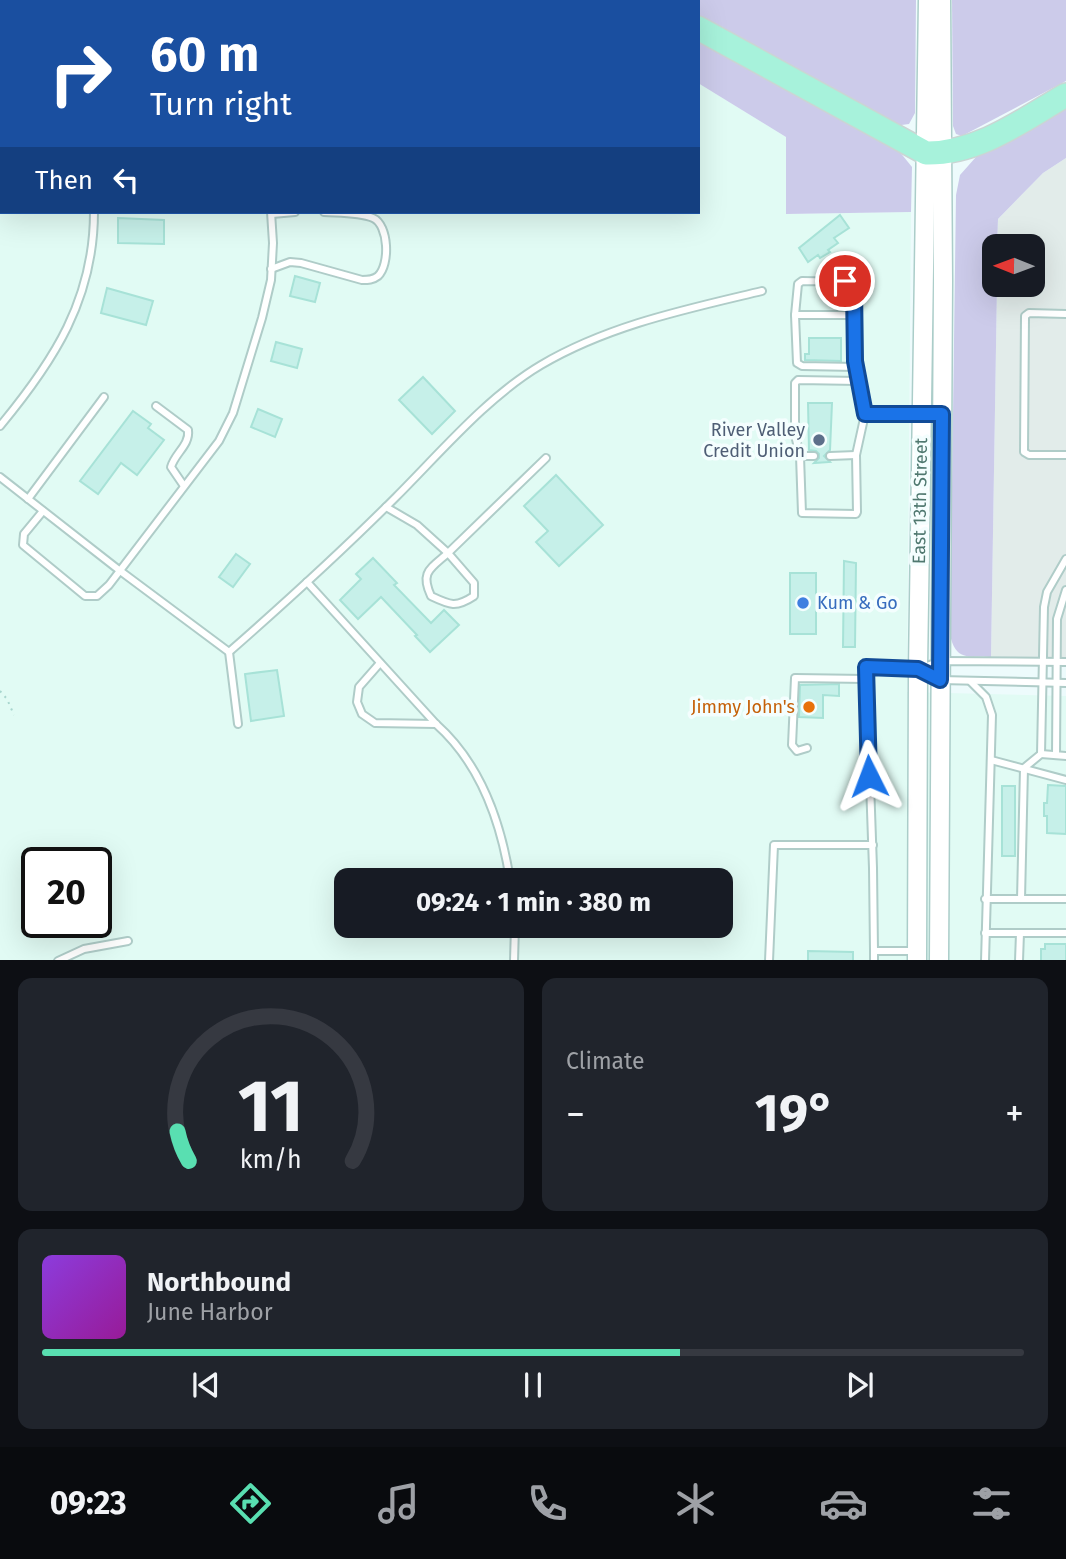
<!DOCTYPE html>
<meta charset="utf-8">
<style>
body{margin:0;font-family:"Fira Sans",sans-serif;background:#20242c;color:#f1f3f6;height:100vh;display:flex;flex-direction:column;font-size:26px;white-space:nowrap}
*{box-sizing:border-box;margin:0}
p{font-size:23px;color:#9ea1a6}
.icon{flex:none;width:38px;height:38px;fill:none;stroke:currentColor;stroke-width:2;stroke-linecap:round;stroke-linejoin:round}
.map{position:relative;height:960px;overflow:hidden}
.drawer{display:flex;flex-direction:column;gap:18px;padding:18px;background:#0d0f14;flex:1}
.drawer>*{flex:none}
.banner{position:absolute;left:0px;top:0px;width:700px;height:214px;box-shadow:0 7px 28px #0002;background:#1a4fa0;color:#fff;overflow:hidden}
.needle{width:46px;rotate:271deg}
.tools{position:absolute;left:982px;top:234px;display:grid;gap:14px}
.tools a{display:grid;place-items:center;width:63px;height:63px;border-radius:14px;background:#171b24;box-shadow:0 7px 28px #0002;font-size:35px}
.speed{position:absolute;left:21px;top:847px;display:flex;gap:14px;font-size:35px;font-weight:700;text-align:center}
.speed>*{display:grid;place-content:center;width:91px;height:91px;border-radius:50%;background:#171b24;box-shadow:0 7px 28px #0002;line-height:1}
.speed .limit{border:4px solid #111;border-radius:10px;background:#fff;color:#111}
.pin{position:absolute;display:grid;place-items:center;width:60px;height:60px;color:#fff;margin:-30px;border:4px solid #fff;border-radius:50%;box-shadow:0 2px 7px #0007}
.me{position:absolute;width:77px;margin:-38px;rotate:357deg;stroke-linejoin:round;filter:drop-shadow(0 0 5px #0008)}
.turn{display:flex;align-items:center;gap:24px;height:147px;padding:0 35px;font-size:32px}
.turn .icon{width:91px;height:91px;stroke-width:2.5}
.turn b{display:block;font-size:49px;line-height:60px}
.then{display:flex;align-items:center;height:66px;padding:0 35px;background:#0003;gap:14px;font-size:26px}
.big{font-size:52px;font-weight:700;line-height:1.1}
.drawer .widget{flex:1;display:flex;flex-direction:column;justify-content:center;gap:10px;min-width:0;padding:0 24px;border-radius:14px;background:#20242c}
.drawer .dial{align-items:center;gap:0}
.dial svg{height:182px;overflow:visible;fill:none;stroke:#363941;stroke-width:7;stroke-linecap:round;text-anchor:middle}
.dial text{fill:#f1f3f6;stroke:none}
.song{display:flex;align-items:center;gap:21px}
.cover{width:84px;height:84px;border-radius:10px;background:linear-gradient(135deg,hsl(270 70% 55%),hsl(300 70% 35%))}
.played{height:7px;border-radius:4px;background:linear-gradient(90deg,#59dfb1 65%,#363941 65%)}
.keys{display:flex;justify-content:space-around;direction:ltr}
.heat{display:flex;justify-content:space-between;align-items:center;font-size:38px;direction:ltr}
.drawer .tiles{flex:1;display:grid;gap:18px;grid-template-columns:1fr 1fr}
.widget:last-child{grid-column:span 2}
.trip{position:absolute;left:334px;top:868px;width:399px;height:70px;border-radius:14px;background:#171b24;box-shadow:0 7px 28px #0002;font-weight:700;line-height:70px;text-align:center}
.menu{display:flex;height:112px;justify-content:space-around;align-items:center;background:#090b0e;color:#9ea1a6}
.menu .icon{width:49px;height:49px}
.menu .current{color:#59dfb1}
.menu b{font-size:32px;color:#f1f3f6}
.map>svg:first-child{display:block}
</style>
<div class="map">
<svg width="1066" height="961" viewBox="0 0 1066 961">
<rect width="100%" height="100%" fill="#edfbfc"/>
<path fill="#e1fbf4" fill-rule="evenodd" d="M0,0L564,2H2V212H698V83L786,137V214L911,212L907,692L1066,696V960L0,961ZM37,863H96V922H37ZM346,880H721V926H346Z"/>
<path fill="#e2ecea" d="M1066,158V657H991L997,285H1032V247H997L998,219L1043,173Z"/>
<g fill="#cccbea">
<path d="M664,0H916L915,113L909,124L894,126L698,19V2Z"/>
<path d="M952,0H1066V81L962,136L956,134L953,126Z"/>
<path d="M698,35L792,86L899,151L912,167L911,212L786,214V137L698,83Z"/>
<path d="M1066,107V158L1043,173L998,219L997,247H994V285H997L991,657C968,656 955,661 950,634L956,195L960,175L976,157Z"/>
</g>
<g fill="#c6f0e9" stroke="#a7e2d7" stroke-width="2">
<path d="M840,215L849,228L834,238L838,243L828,250L830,252L820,258L818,255L808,262L799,248Z"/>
<path d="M118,218L164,220V244L118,243Z"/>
<path d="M295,276L320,283L315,302L290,296Z"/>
<path d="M107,288L153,301L146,325L101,313Z"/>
<path d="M809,338H841V361L805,360V354H809Z"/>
<path d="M276,342L302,349L297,368L271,361Z"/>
<path d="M423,377L455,411L432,434L399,400Z"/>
<path d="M808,403H832L830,450L824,456L830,462L814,463L819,458V454L816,451L809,450Z"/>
<path d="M258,409L282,419L275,437L251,427Z"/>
<path d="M133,411L151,424L148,428L164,440L137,475L121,463L98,494L80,481Z"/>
<path d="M556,475L603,525L559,566L536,542L548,531L524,506Z"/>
<path d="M236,554L250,564L233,587L219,577Z"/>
<path d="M373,558L397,583L394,585L431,623L444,610L459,625L430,652L415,636L417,635L381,597L358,619L340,600L361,579L356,574Z"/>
<path d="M844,561L856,563L855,647H843Z"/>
<rect x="790" y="573" width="26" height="61"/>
<path d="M277,670L284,716L251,721L245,674Z"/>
<path d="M839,684V696L823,695V718L799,717L800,685Z"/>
<path d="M1048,785L1066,786V834L1047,833V816H1044V803H1047Z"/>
<rect x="1002" y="786" width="13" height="70"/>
<path d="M1045,944H1066V961H1041V949H1045Z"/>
<path d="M808,951L853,952V961H808Z"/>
</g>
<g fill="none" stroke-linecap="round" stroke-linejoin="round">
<defs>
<g id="lane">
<path d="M59,0V2"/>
<path d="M215,0L216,2"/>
<path d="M272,214L295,212"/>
<path d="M271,269L290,262L301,263L362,280C368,280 373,280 378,276C390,265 389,225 373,218C359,212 339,213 324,212"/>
<path d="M1066,314L1029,313L1025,316L1024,452L1029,455H1066"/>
<path d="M795,315H854"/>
<path d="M856,367L802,366L797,363L795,315L798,284L802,281L852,282L854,288L855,361L865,414L856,455L857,512L856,514L802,513L800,456L795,435V383L798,380L858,381"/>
<path d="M156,406L188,430C190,445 175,453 171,467L184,486"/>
<path d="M865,414H940"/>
<path d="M0,426C54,361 94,299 94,212"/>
<path d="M800,456H814"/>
<path d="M830,456L856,455"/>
<path d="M0,477L119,570L229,652C286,602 342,551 396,497C441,452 487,397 541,365C609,325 687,309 762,291"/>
<path d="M28,499L104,397"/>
<path d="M386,507L417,525L448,553L546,458"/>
<path d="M43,511L24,534L23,545L85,596H97L109,585L219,441L233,413L262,318L271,280L273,243L271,212"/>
<path d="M448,553L474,583V596C456,608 450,605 431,596C420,572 430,569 448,553Z"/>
<path d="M307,582L436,724C481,764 501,822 510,880"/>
<path d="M229,652L238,724"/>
<path d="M380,663L359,687L357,702L362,714L375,723L436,724"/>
<path d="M919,670L940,680L1066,683"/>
<path d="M971,682L986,697L992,715L985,961"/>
<path d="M807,748L797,751L792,745L795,678L866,679"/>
<path d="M1041,754L1066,756"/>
<path d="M1056,755L1057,619L1066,590"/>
<path d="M991,760L1066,780"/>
<path d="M985,899H1021L1024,768L1041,754L1044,607L1047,592L1066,559"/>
<path d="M1021,899H1066"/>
<path d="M985,933H1020"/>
<path d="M874,951L873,868L866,667L918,669L941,661L1066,662"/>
<path d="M58,961L84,949L128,941"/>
<path d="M514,961L515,926"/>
<path d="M769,961L774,845H873"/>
<path d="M874,961V951H915"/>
<path d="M1019,961L1020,933H1066"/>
</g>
<g id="secondary">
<path d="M917,961L918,669L928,0"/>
<path d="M939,961L943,281L941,0"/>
</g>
<g id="highway">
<path d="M647,0L650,2"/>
<path d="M698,28L926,153C978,154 1023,120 1066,95"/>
</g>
</defs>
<use href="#lane" stroke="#afccc8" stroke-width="10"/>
<use href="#secondary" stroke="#abcdc9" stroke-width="21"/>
<use href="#highway" stroke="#cad6d4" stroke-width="26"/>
<path stroke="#a8d6ce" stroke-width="2" stroke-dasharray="2 5" stroke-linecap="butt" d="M0,691L7,699L14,715"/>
<use href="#lane" stroke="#fff" stroke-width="6"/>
<use href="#secondary" stroke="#fff" stroke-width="18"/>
<use href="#highway" stroke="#a7f2db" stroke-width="23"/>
</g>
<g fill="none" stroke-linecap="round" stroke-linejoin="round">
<defs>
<path id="route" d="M845,281L852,282L854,288L855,361L865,414H942L940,680L918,669L866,667L869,776"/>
</defs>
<use href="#route" stroke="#114b97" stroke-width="18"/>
<use href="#route" stroke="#1a73e8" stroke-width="12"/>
</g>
<circle fill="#5c6f8a" stroke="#f4fefe" stroke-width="2.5" cx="819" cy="440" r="7"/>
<circle fill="#3f7fe0" stroke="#f4fefe" stroke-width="2.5" cx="803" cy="603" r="7"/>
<circle fill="#e8710a" stroke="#f4fefe" stroke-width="2.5" cx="809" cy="707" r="7"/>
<g text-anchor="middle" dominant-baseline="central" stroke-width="7" stroke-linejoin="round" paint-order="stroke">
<g font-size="18" fill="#4e5e75" stroke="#f4fefe" text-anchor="end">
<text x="805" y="430">River Valley<tspan x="805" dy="21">Credit Union</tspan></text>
</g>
<g font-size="18" fill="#4f786f" stroke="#f4fefe">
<text transform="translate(920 501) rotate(-89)">East 13th Street</text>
</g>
<g font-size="18" fill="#366cbe" stroke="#f4fefe" text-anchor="start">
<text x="817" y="603">Kum &amp; Go</text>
</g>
<g font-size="18" fill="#c56008" stroke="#f4fefe" text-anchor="end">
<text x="795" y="707">Jimmy John's</text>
</g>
</g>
</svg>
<div class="tools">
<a><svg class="needle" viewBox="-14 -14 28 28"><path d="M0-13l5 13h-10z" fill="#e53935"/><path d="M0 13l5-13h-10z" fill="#9ea1a6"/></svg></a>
</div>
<div class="speed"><div class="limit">20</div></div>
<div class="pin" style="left:845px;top:281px;background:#d93025"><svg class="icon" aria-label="arrive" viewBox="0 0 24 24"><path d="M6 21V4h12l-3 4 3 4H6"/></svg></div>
<svg class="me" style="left:869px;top:776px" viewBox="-20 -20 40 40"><path d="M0-17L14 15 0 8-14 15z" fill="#1a73e8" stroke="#fff" stroke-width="4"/></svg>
<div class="trip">09:24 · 1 min · 380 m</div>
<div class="banner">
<div class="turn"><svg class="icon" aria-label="right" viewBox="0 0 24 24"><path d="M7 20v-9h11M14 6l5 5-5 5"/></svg><div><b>60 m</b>Turn right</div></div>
<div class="then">Then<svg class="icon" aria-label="left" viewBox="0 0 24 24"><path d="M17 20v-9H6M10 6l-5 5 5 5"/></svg></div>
</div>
</div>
<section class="drawer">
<div class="tiles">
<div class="widget dial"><svg viewBox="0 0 100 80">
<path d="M14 69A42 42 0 1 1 86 69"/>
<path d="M14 69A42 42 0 0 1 9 56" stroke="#59dfb1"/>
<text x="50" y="56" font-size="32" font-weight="700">11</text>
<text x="50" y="72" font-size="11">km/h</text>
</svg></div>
<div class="widget"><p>Climate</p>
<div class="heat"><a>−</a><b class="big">19°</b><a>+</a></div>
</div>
<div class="widget">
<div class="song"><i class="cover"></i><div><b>Northbound</b><p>June Harbor</p></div></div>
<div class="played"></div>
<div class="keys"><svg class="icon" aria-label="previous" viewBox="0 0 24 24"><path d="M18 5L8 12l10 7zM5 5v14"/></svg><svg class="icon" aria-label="pause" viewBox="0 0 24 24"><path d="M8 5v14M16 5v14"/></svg><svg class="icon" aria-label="next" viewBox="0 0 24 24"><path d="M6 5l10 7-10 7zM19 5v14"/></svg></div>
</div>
</div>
</section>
<nav class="menu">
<b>09:23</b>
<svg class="icon current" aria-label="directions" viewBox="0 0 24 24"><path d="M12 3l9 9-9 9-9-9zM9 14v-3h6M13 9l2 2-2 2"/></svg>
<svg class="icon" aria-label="music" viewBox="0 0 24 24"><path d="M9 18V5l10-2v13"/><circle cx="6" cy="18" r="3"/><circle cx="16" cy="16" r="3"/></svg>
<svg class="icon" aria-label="phone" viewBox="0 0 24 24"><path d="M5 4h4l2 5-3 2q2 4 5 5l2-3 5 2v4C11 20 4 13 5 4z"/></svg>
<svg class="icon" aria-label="climate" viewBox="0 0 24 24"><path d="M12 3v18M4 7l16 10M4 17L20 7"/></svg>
<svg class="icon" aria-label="car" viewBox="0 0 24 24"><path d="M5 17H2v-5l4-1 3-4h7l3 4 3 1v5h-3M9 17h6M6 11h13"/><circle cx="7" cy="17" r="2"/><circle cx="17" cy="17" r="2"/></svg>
<svg class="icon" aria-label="filters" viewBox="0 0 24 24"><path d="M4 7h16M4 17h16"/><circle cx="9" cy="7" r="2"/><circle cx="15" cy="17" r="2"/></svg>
</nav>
